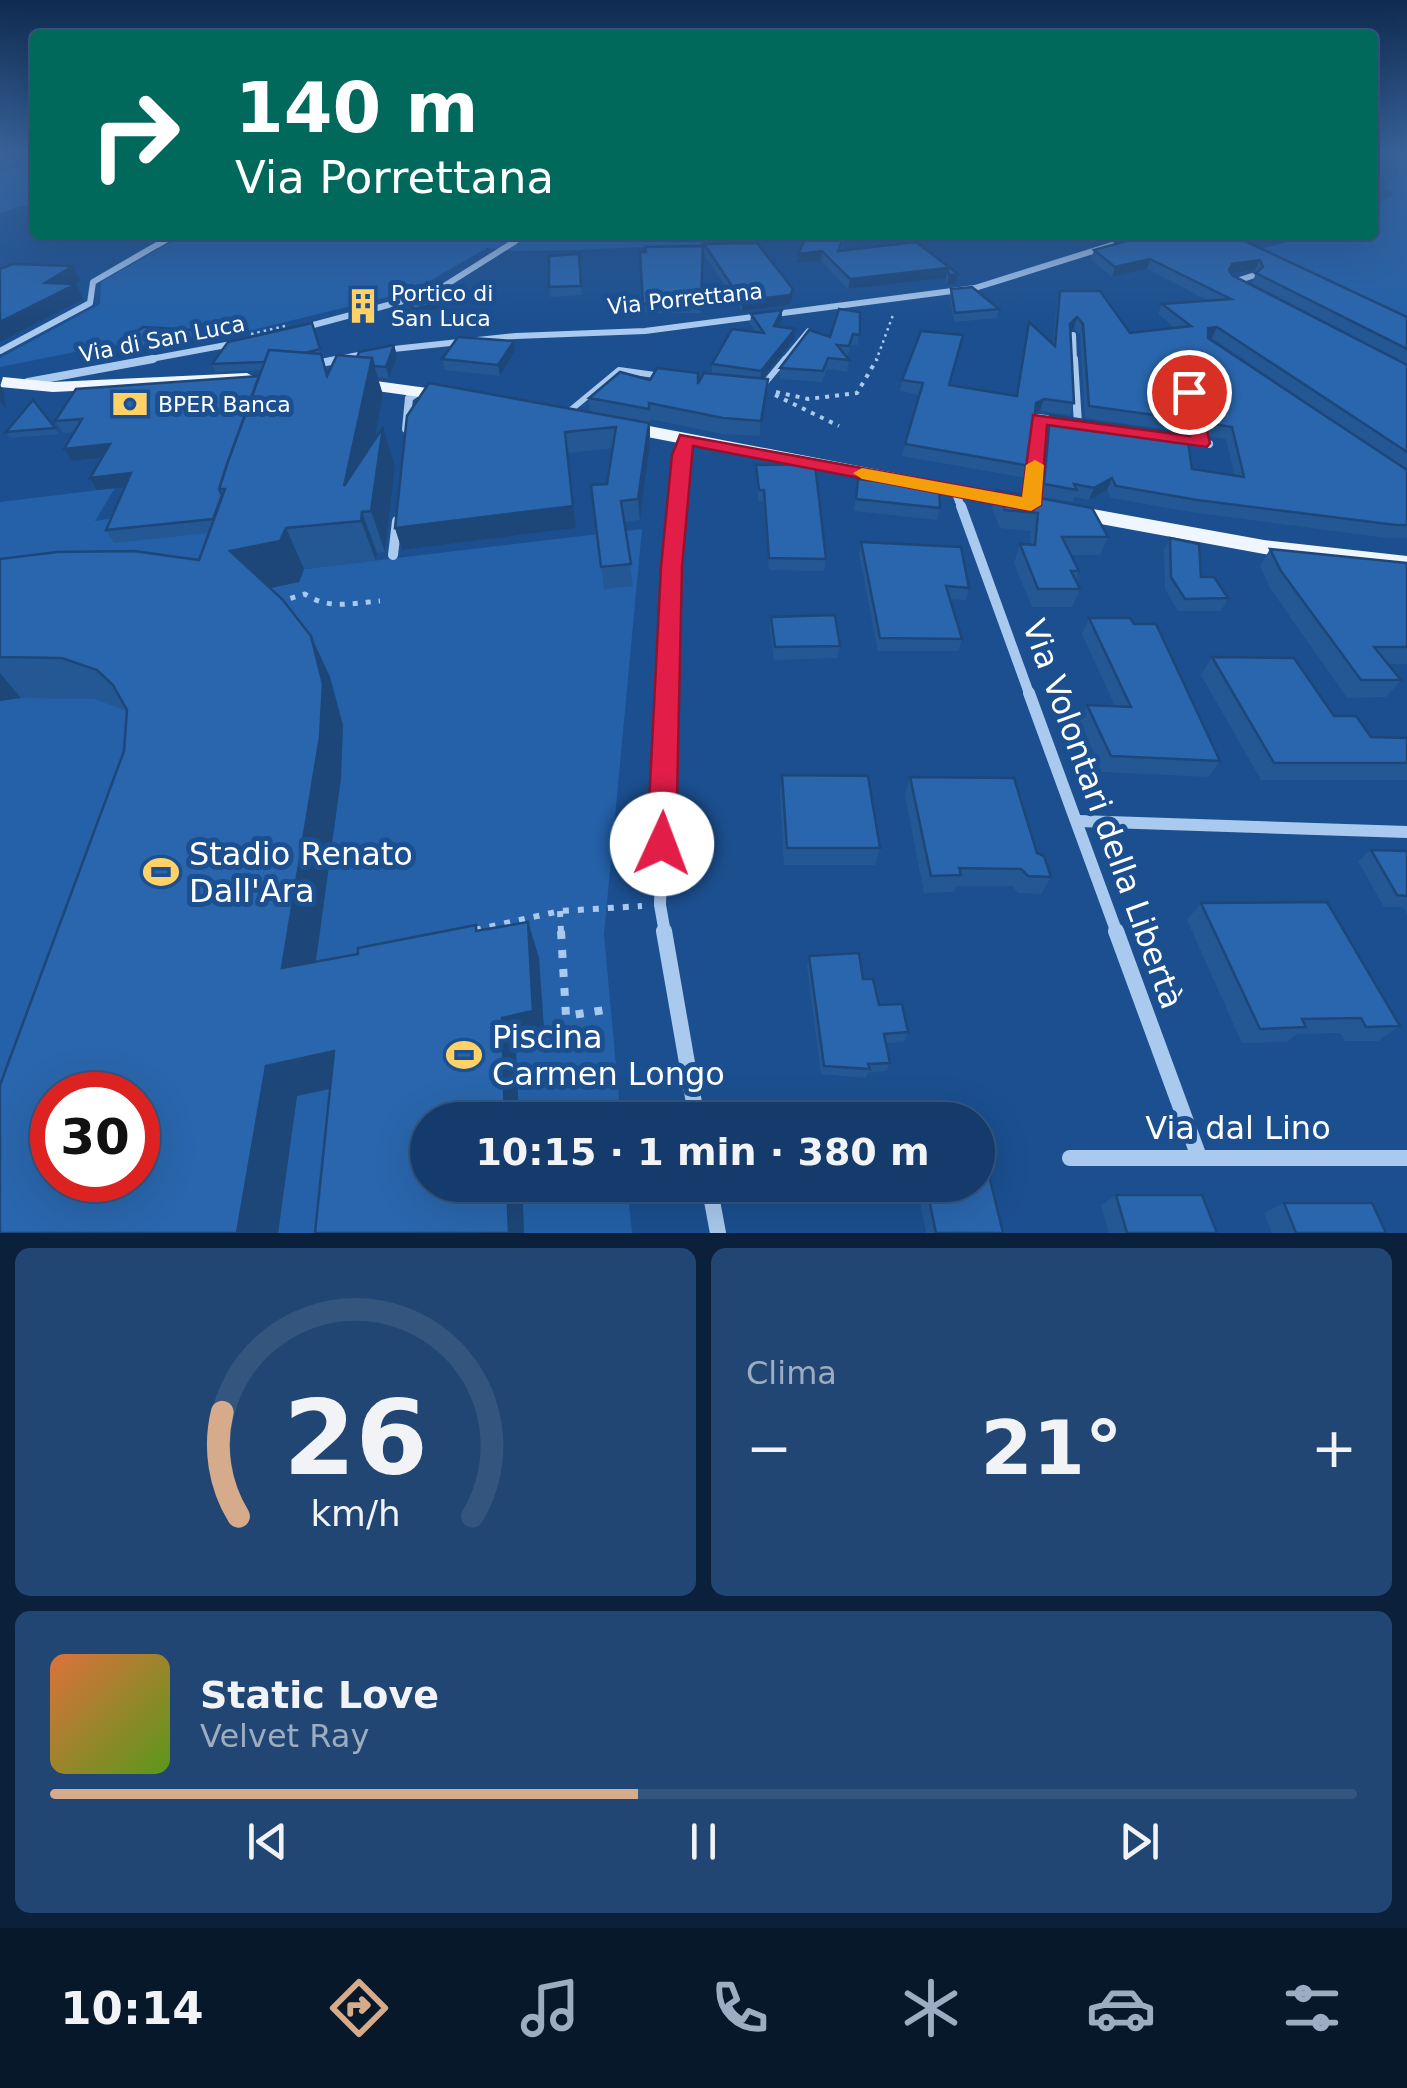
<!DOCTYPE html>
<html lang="it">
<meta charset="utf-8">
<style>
body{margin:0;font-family:"DejaVu Sans",sans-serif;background:#214673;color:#f1f3f6;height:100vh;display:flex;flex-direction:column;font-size:38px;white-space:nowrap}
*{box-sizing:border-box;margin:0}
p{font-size:32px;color:#9dadc1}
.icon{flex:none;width:55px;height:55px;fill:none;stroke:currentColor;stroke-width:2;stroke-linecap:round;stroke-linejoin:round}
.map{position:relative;height:1233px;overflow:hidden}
.drawer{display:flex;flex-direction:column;gap:15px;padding:15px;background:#0b203b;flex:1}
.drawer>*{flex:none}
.hud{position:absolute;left:30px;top:30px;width:1348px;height:210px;border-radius:10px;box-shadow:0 10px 40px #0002,0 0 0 2px #33557e;background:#00695c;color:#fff;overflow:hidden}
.speed{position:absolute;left:30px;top:1072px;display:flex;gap:20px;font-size:50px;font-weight:700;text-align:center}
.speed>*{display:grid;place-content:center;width:130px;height:130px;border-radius:50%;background:#143b6b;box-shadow:0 10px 40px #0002,0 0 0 2px #33557e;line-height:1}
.speed .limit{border:15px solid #d22;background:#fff;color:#111}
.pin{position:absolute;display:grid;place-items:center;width:85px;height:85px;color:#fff;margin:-42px;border:5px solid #fff;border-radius:50%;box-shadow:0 2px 10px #0007}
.me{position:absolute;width:110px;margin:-55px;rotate:2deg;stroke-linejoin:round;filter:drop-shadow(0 0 8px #0008)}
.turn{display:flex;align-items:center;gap:35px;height:210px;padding:0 40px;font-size:45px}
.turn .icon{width:130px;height:130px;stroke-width:2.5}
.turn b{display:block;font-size:70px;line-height:85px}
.big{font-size:75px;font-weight:700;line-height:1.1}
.drawer .card{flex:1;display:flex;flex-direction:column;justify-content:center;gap:15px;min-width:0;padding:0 35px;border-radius:15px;background:#214673}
.drawer .dial{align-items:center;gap:0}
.dial svg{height:260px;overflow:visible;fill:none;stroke:#33557e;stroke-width:7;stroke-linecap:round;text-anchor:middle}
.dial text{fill:#f1f3f6;stroke:none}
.song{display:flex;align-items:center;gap:30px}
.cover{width:120px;height:120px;border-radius:15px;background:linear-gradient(135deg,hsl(20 70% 55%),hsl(90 70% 35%))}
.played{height:10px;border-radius:5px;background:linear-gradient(90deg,#d6ab8b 45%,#33557e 45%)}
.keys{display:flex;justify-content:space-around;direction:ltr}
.heat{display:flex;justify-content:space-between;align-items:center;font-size:55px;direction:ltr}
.drawer .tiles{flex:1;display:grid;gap:15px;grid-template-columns:1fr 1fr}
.card:last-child{grid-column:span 2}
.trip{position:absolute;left:410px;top:1102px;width:585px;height:100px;border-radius:50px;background:#143b6b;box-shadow:0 10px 40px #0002,0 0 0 2px #33557e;font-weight:700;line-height:100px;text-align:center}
.tab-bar{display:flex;height:160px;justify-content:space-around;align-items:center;background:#08182b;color:#9dadc1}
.tab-bar .icon{width:70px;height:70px}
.tab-bar .selected{color:#d6ab8b}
.tab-bar b{font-size:45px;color:#f1f3f6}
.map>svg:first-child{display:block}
</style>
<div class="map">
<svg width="1407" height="1233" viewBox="0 0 1407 1233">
<rect width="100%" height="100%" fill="#1b4f8f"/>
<g fill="#2461a8" fill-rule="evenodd">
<path d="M1373,152H1407V324L1261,249L1313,235H1372L1373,206L1394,194L1385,187L1402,170L1389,166L1393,162L1373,156Z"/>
<path d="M35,165V206H21L0,213V171Z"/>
<path d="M183,235H695L706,244L579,250L512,251L487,248L412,291L241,333L188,335L80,354V351L0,367V358L100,304L101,282Z"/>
<path d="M115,488L95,521L227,500L226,593L299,582L304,569L642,529L604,935L621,1120H428V1185H627L632,1233H0V502ZM52,1095H138V1180H52Z"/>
</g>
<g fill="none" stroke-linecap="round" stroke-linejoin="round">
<g stroke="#a9c9ee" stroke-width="2.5" stroke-dasharray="2.5 4" stroke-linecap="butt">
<path d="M251,334L289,325"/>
<path d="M876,361L893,315"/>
</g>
<g stroke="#a9c9ee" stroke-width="4" stroke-dasharray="4 6" stroke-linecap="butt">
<path d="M776,392L808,399L857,393L877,359"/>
<path d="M775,395L839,426"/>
</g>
<path stroke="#a9c9ee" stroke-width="5" stroke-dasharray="5 8" stroke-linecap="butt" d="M278,602L305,594C327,610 354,603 380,601"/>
<g stroke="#a9c9ee" stroke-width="6" stroke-dasharray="6 9" stroke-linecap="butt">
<path d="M560,911L561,933"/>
<path d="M475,930L560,911L642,906"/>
</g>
<path stroke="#a9c9ee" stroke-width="8" stroke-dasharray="8 11" stroke-linecap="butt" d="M561,931L566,1016L611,1009"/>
<path stroke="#a9c9ee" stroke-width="5" d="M783,361L808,331"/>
<g stroke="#a9c9ee" stroke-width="6">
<path d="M760,389L785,359"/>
<path d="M567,413L619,370L662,376"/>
</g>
<g stroke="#a9c9ee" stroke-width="5">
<path d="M158,245L175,235"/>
<path d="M510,245L525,235"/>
</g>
<g stroke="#a9c9ee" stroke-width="6">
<path d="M1233,282L1252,276"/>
<path d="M302,328L433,293L514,242"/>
<path d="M1073,335L1074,361"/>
<path d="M384,350L516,336L645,331L975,288L1112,245"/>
<path d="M0,351L90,303L93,282L162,242"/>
<path d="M140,361L237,343"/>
<path d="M329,361L368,353"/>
</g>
<g stroke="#a9c9ee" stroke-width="8">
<path d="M311,365L341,359"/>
<path d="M28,382L153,359"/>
<path d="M406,429L409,398L419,391"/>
<path d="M1177,439L1209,444"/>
<path d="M955,491L962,509"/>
<path d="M1031,505L1039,418L1078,424L1074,359"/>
<path d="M677,509L681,455L687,439"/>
</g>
<g stroke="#a9c9ee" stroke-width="10">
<path d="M961,506L1030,696"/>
<path d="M393,555L397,521"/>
<path d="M666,696L677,506"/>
</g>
<g stroke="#a9c9ee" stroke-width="12">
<path d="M1029,693L1117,933"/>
<path d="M1079,821L1407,832"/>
<path d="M665,933L660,905L666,693"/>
</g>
<g stroke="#a9c9ee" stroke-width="16">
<path d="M664,931L697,1120"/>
<path d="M1116,931L1199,1157"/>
<path d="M1070,1158H1407"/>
<path d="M709,1185L718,1233"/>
</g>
<g fill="#f0f6ff" fill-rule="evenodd">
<path d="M247,373L256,378L253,382L53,392L0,387L3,377L53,382Z"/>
<path d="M347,377L456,392L465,397L456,402L341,386V378Z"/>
<path d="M618,420L1026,498L1037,504L1026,510L611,430L608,426Z"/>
<path d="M1065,504L1264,540L1407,556V572L1264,554L1057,516L1054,511Z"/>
</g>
</g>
<g fill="#245895" fill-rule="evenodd">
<path d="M846,235L841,250L916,242L958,274L956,284L947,285L946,278L848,289L821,261L797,263L798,254Z"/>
<path d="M1236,237L1407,317V364L1252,283L1256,273L1255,270L1231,274L1407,365V470L1212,338L1209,339L1407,470V538H1387L1191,512L1111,498L1107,490L1089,500L1075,497L1073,502L1039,496L1046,427L1050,415L1192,469L1235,476L1226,439L1207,436L1192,385L1188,386L1197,421L1191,433L1085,418L1080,335L1074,328L1070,332L1074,403L1070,415L1040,411L1035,413L1030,466L1026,478L902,456L919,395L900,391L902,380L949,385L1016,396L1029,322L1053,344L1057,301L1060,291L1130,333L1175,328L1158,314L1162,304L1209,301L1147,269L1112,277L1091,260L1094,250Z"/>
<path d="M704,244L793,289L792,299L789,305L742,311L704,254Z"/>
<path d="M703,246L701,313H643L640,252Z"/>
<path d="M579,254L582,295L550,297L549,287Z"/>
<path d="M951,289L999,309L997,318L954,322L950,298Z"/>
<path d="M860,312L858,345H851L847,357L849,360L847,372L827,369L822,382L780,379V368L830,337Z"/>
<path d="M751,314L782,320L778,327L794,339L762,379L767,395L760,436L722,434L650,419V444L640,520L624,522L633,586L604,589L591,485L607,484L613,448L567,453L576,528L402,550L395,528L590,412L589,398L650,380L698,383L712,374V364L756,332L750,324Z"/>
<path d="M312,323L328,375L337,355L357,357L359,352L394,345L397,356L389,378L377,377L383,395L374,440L383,427L395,466L385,552L377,553L376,561L304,569L299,582L270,588L282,599L311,636L330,677L343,725L341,778L316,962L358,954V948L476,925L478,931L528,922L539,958L545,1044L516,1051L519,1120H428V1185H522L524,1233H315L330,1089L297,1096L278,1233H0V1085L124,751L127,711L94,699L21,698L0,701V559L57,552L134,551L199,560L209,533L114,543L106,530L125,487L97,490L90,478L101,458L72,461L64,449L74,432L63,433L55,421L76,389L260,376L262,370L215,372L212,364L228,342ZM52,1095H138V1180H52Z"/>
<path d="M514,341L515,351L500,376L445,370L442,359Z"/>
<path d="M55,428L59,434L10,438L6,432Z"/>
<path d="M756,465L826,559L824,571L769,570L763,501H758Z"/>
<path d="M858,479L940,508L937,520L854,511Z"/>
<path d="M997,490L1108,537L1100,555H1071L1079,571L1075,580L1080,589L1072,607H1032L1014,563L1020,544L1030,545L1031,531L1000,528L992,508Z"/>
<path d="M1170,538L1201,577L1228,598L1221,611H1178L1165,589L1164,550Z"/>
<path d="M861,542L969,588L966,600L950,599L962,639L958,651H878L859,554Z"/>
<path d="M1270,549L1407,563V664H1388L1401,680L1386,697L1347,698L1270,588L1260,566Z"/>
<path d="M771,617L840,646L837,658L774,660L770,629Z"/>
<path d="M1089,618L1134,624L1220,761L1209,777L1102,772L1080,721L1087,705L1115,706L1082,634Z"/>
<path d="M1212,657L1334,716L1371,737L1407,738V780H1261L1201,675Z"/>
<path d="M782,775L880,848L875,865H784L780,793Z"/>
<path d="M910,777L1037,853L1051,877L1041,894L1019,893L1012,886H956L954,892L924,893L905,795Z"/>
<path d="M1371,850L1407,851V914L1403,907H1384L1358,861Z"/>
<path d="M1201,903L1400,1026L1378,1041H1345L1340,1033L1297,1034L1287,1042L1242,1043L1187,920Z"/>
<path d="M809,956L863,979L879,1005L908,1032L904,1042L886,1043L890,1063L886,1071L868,1072L866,1078L821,1074L807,966Z"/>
<path d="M917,1185H978L1003,1233H926Z"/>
<path d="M1116,1195L1217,1233H1109L1101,1205Z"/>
<path d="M1284,1203L1386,1233H1272L1264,1213Z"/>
</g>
<g fill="#1d4779">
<path d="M822,251L821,261L797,263L798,254Z"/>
<path d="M1150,259L1147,269L1112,277L1115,267Z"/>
<path d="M1260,260L1255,270L1227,274L1232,264Z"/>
<path d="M73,266L80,280L69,288L76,284L83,299L0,342V322L45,283Z"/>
<path d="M948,268L946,278L848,289L850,279Z"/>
<path d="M958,274L956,284L947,285L949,275Z"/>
<path d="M793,289L792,299L789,305L742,311V301Z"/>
<path d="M441,302L442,307L416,315L415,309Z"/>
<path d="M782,310V320L773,337L774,326Z"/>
<path d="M1077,317L1074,328L1066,335L1070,324Z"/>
<path d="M1217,327L1212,338L1203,339L1208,328Z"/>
<path d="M795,329L794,339L760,382L761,371Z"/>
<path d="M209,331L212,340L112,359L109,353Z"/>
<path d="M514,341L515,351L500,376L498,365Z"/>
<path d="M394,345L397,356L389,378L386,367Z"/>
<path d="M372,358L383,395L359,521L344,486Z"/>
<path d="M768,379L767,395L760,436L761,421Z"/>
<path d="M0,385L4,391L6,410L0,401Z"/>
<path d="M1044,399L1040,411L1032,414L1036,403Z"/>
<path d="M649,423L650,444L640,520L638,499Z"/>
<path d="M383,427L395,466L385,552L371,511Z"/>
<path d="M565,432L576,528L402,550L395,528Z"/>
<path d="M110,444L117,456L72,461L64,449Z"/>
<path d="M131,473L139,486L97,490L90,478Z"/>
<path d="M1112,478L1107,490L1089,500L1094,488Z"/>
<path d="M362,512L377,553L376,561L361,521Z"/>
<path d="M286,528L304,569L299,582L251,592L230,551Z"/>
<path d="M311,636L330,677L343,725L341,778L310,1003L282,968Z"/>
<path d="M0,673L21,698L0,701Z"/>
<path d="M528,922L539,958L545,1044L516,1051L519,1120H505L502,1018Z"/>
<path d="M334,1051L361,1082L297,1096L278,1233H237L266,1066Z"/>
<path d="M507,1185H522L524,1233H509Z"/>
</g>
<g fill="#2a66ad" stroke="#1d4779" stroke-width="2.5" fill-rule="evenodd">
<path d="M807,235H844L838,251L916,242L958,274L949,275L948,268L850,279L822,251L798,254Z"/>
<path d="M1148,235H1232L1407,317V349L1256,273L1263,267L1260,260L1232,264L1229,270L1232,275L1407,365V452L1217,327L1208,328V338L1407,470V525H1396L1197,500L1116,486L1112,478L1094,488L1074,484L1077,490L1044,484L1050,415L1187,435L1192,469L1244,477L1232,427L1213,424L1197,374H1190L1187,381L1197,421L1089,406L1083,324L1077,317L1070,324L1074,403L1044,399L1036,403L1030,466L905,444L923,383L902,380L921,331L963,335L949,385L1017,396L1029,322L1055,346L1060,291H1100L1130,333L1191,326L1162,304L1231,299L1150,259L1115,267L1094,250Z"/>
<path d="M757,243L793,289L790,295L742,301L704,244Z"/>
<path d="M703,246L701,304H643L640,252H646L645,247Z"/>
<path d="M579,254L581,286L549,287V256Z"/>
<path d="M13,264L73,266L45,283L76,284L0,322V269Z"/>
<path d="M972,287L999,309L955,313L951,289Z"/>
<path d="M432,295L441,302L415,309L406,302Z"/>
<path d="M839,309L860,312V335L853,334L849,346L837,345L849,360L828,358L823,371L780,368L809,330L830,337Z"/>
<path d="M782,310L774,326L795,329L761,371L712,364L732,329L764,333L751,314Z"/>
<path d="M312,323L320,349L305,353L269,350L265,362L212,364L228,342Z"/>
<path d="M143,327L209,331V335L109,353Z"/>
<path d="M458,337L514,341L498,365L442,359Z"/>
<path d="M394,345L386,367L374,366L372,358L357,357L359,352Z"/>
<path d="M269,350L321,354L327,376L337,355L372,358L344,486L383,427L371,511L362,512L361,521L286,528L280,541L230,551L282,599L311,636L323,684L320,737L282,968L358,954V948L476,925V931L528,922L533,1011L502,1018L505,1120H428V1185H507L509,1233H315L334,1051L266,1066L237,1233H0V1085L124,751L127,710L113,685L97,670L62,658L0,657V559L57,552L134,551L199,560L225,489H219L227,464ZM52,1095H138V1180H52Z"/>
<path d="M657,368L698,373V384L704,373L768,379L761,421L723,418L649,403V409L589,398L620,372L650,380Z"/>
<path d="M259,376L227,464L219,489L222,495L213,519L106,530L131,473L90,478L110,444L64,449L82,419L55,421L76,389Z"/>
<path d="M429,383L649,423L638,499L621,501L631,564L601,567L591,485L607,484L616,427L565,432L573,506L395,528L407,416Z"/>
<path d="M33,400L55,428L6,432Z"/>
<path d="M815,464L826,559L769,558L764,490H759L756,465Z"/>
<path d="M858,479L939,488L940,508L856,499Z"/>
<path d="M997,490L1092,508L1108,537H1062L1079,571H1071L1080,589H1038L1020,544L1035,545L1038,513L1005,510Z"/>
<path d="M1170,538L1199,544L1201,577H1214L1228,598L1185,599L1171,577Z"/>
<path d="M861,542L961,547L969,588L946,586L962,639L880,638Z"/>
<path d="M1270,549L1407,563V647H1374L1401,680H1361L1281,571Z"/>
<path d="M835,615L840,646L775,647L771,617Z"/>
<path d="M1089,618H1130L1134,624H1156L1220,761L1111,756L1087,705L1131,707Z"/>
<path d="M1212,657L1294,658L1334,716H1356L1371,737L1407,738V763H1274Z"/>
<path d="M782,775L868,776L880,848H787Z"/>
<path d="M910,777L1014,778L1037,853L1044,856L1051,877L1028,876L1021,869L959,868L961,875L931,876Z"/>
<path d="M1371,850L1407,851V896L1397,895Z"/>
<path d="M1327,902L1400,1026L1366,1027L1361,1018L1302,1019L1306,1027L1260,1029L1201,903Z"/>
<path d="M859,953L863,979H873L879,1005L902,1004L908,1032L884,1034L890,1063L868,1064L870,1069L824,1066L809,956Z"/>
<path d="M978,1171H988L1003,1233H936L926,1185H978Z"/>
<path d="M1116,1195H1202L1217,1233H1127Z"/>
<path d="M1284,1203H1372L1386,1233H1296Z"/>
</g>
<linearGradient id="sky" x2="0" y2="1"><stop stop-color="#0f2b4f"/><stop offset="0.47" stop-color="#39639b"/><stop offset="1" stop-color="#39639b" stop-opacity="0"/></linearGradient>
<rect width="1407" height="324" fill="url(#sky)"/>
<path fill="#e11d48" stroke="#92132f" stroke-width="2.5" d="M1189,387L1197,392L1210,443L1207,447L1047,425L1041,505L1031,511L693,446L682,567L676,844L672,853L662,856L651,853L647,844L661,567L672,455L680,435L1022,497L1033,415L1190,436L1181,392Z"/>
<path fill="#f59e0b" d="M1035,460L1044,465L1041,505L1031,511L862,479L853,473L862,468L1022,497L1026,465Z"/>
<defs>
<symbol id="building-bare" viewBox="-9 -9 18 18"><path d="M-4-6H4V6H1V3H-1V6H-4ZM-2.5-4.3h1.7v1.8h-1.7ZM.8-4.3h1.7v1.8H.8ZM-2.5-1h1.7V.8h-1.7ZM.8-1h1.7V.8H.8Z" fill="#ffd166" stroke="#1b4f8f" stroke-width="2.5" paint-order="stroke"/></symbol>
<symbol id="bank-bare" viewBox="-9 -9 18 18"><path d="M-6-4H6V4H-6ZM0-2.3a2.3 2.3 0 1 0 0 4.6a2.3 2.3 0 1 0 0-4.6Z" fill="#ffd166" stroke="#1b4f8f" stroke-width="2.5" paint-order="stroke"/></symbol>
<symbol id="stadium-bare" viewBox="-9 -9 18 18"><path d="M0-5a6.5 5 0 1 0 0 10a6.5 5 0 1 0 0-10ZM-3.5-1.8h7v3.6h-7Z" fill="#ffd166" stroke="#1b4f8f" stroke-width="2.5" paint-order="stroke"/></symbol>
</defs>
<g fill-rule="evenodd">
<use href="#building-bare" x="338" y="281" width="50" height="50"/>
<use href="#bank-bare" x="105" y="379" width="50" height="50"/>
<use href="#stadium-bare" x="136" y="847" width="50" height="50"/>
<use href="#stadium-bare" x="439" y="1030" width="50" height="50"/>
</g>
<g text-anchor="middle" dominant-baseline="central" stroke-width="10" stroke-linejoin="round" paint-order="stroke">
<g font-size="22" fill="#fff" stroke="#1b4f8f" text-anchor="start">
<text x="391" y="293">Portico di<tspan x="391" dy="25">San Luca</tspan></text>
<text x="158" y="404">BPER Banca</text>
</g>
<g font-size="22" fill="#fff" stroke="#1b4f8f">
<text transform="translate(685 299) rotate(-6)">Via Porrettana</text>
<text transform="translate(162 339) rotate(-11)">Via di San Luca</text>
</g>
<g font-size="32" fill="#fff" stroke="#1b4f8f">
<text transform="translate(1103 814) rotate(70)">Via Volontari della Libertà</text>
<text x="1238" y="1128">Via dal Lino</text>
</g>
<g font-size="32" fill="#fff" stroke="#1b4f8f" text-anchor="start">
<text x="189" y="854">Stadio Renato<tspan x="189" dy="37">Dall'Ara</tspan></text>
<text x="492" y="1037">Piscina<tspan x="492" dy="37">Carmen Longo</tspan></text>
</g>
</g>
</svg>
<div class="speed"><div class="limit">30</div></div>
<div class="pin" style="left:1189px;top:392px;background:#d93025"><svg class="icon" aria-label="arrive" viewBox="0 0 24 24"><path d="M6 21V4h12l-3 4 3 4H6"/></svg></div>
<svg class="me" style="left:662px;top:844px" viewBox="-20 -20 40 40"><circle r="19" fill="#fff"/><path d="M0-13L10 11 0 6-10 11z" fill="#e11d48"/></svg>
<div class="trip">10:15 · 1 min · 380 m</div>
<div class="hud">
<div class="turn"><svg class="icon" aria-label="right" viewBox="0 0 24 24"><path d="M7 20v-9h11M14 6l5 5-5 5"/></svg><div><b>140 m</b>Via Porrettana</div></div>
</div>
</div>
<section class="drawer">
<div class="tiles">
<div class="card dial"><svg viewBox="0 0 100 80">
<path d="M14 69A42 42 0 1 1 86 69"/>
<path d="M14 69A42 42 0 0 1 9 37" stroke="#d6ab8b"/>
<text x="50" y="56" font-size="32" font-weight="700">26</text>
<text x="50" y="72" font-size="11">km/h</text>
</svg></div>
<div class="card"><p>Clima</p>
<div class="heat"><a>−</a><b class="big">21°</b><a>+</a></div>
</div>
<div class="card">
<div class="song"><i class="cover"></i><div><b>Static Love</b><p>Velvet Ray</p></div></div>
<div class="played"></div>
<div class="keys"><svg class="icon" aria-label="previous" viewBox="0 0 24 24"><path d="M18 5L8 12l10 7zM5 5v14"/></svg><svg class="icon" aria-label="pause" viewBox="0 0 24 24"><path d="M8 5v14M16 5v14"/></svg><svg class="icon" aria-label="next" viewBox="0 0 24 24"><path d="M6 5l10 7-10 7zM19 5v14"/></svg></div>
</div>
</div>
</section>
<nav class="tab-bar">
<b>10:14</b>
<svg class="icon selected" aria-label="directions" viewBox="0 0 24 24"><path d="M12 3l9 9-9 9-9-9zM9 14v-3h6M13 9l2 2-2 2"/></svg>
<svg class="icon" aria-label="music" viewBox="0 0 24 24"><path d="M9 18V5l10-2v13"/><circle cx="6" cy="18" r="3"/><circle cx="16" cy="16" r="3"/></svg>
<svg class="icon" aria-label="phone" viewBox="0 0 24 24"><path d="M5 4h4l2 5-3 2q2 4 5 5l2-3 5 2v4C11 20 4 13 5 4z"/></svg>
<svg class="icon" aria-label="climate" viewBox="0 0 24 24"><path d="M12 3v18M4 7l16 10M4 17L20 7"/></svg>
<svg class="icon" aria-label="car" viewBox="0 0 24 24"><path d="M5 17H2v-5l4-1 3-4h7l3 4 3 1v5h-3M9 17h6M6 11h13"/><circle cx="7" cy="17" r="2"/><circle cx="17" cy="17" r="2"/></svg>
<svg class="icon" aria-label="filters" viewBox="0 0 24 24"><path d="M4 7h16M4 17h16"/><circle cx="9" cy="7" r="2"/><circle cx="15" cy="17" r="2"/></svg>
</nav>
